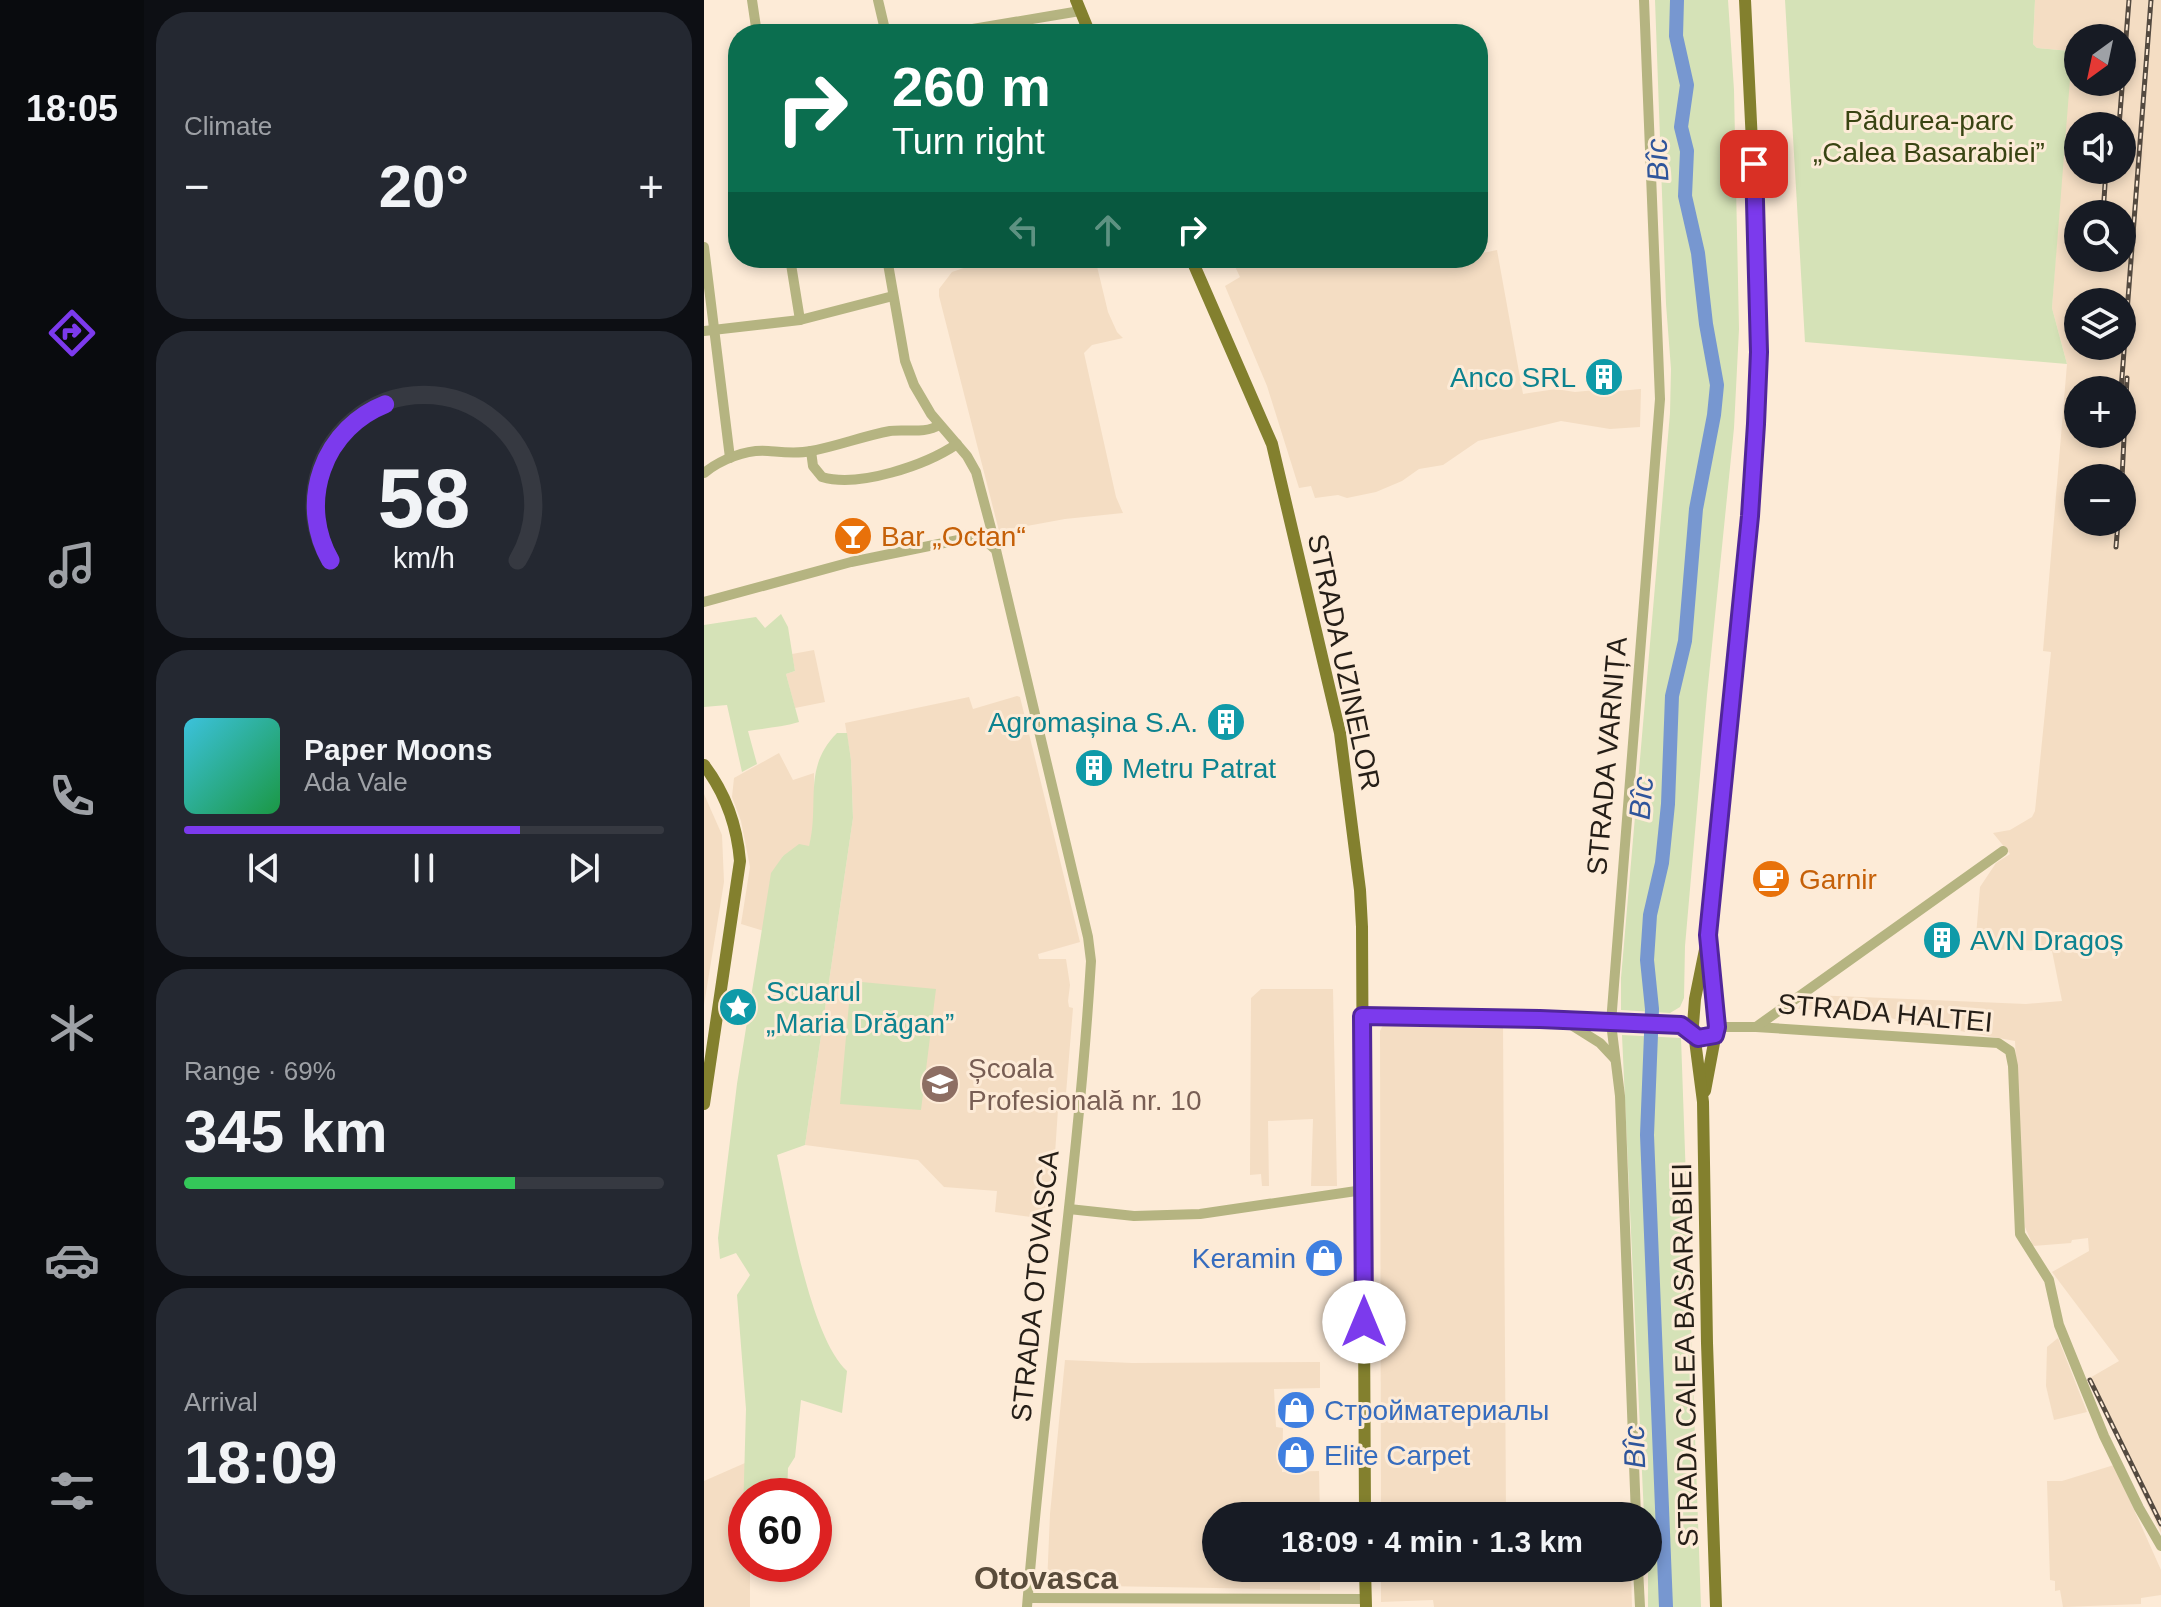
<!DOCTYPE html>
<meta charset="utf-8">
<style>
body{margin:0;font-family:Helvetica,sans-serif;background:#242831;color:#f1f3f6;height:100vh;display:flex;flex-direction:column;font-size:30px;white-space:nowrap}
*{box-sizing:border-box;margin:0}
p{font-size:26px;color:#9ea1a6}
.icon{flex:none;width:44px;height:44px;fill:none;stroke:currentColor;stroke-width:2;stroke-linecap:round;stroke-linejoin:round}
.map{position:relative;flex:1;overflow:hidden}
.panel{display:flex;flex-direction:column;gap:12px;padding:12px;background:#0d0f14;width:560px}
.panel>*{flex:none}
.guide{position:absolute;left:24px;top:24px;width:760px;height:244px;border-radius:32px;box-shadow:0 4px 12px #0003;background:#0b6e4f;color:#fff;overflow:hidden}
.needle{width:52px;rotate:213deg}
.fabs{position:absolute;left:1360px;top:24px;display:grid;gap:16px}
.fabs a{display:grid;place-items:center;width:72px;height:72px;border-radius:50%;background:#171b24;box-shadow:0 4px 12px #0003;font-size:40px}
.speed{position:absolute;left:24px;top:1478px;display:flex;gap:16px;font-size:40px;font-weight:700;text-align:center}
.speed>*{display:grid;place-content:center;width:104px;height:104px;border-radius:50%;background:#171b24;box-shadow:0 4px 12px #0003;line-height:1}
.speed .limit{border:12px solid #d22;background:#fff;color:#111}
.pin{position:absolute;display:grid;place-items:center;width:68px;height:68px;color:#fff;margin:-34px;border-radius:16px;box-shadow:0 4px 12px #0006}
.me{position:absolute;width:88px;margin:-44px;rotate:0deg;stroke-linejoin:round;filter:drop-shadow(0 0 6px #0008)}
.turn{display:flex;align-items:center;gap:28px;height:168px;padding:0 32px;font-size:36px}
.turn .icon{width:104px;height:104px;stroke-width:2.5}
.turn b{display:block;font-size:56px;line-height:68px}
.lanes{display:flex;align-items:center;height:76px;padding:0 32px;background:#0003;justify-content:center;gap:40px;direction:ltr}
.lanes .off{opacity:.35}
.big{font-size:60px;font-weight:700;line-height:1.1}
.panel .tile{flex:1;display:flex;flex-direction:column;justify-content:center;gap:12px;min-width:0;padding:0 28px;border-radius:32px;background:#242831}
.panel .dial{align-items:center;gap:0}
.dial svg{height:208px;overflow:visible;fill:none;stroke:#363941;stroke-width:7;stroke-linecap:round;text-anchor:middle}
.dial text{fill:#f1f3f6;stroke:none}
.song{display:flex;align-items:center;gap:24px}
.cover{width:96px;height:96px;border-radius:12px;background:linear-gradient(135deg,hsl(190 70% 55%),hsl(140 70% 35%))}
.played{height:8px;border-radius:4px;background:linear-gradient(90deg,#7c3aed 70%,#363941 70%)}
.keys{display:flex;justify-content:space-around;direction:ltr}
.heat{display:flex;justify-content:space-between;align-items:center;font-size:44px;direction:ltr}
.charge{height:12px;border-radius:6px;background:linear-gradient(90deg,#34c759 69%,#363941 0)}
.trip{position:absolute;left:498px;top:1502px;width:460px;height:80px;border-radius:40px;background:#171b24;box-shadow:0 4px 12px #0003;font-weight:700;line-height:80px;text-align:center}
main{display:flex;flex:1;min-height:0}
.tabs{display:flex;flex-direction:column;width:144px;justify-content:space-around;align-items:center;background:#090b0e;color:#9ea1a6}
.tabs .icon{width:56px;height:56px}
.tabs .active{color:#7c3aed}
.tabs b{font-size:36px;color:#f1f3f6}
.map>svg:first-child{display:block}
</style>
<main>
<nav class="tabs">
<b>18:05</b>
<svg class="icon active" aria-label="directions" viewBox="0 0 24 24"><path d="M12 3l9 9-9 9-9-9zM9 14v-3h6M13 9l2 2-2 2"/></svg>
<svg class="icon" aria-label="music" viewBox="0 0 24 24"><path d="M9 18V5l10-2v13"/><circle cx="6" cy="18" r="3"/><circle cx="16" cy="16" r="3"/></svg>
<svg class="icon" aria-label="phone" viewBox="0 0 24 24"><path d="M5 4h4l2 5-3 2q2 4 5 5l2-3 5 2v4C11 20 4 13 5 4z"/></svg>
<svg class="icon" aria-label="climate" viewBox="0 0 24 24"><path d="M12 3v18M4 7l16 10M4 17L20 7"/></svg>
<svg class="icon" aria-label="car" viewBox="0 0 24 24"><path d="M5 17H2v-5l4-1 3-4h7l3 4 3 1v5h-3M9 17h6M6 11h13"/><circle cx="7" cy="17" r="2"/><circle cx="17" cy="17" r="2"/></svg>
<svg class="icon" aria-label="filters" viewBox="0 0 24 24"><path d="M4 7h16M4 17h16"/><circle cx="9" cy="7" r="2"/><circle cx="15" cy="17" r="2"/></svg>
</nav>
<section class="panel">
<div class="tile"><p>Climate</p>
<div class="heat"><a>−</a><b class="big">20°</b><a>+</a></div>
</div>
<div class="tile dial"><svg viewBox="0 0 100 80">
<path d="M14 69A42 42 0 1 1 86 69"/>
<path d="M14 69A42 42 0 0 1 35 9" stroke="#7c3aed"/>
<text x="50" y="56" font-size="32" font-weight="700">58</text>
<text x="50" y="72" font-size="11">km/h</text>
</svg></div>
<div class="tile">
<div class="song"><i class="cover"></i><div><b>Paper Moons</b><p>Ada Vale</p></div></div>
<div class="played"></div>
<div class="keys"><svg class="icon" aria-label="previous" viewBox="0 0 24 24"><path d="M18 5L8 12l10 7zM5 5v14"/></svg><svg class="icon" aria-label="pause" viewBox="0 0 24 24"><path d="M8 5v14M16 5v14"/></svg><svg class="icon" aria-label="next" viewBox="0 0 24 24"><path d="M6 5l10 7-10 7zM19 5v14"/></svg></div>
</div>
<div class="tile"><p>Range · 69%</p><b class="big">345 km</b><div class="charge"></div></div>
<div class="tile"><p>Arrival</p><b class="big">18:09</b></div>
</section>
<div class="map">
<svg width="1457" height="1607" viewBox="0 0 1457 1607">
<rect width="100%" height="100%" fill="#fdebd7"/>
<g fill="#f4ddc3" fill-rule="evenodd">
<path d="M1331,0H1457V1533L1384,1379L1415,1361L1348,1272L1385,1251L1384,1238L1368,1240L1367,1243L1329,1246L1321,1227L1311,1041L1169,1015L1094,1009L1098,1000L1109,995L1322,1004L1358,1001L1348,951L1271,949L1276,887L1292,863L1306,854L1289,833L1306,830L1328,817L1331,811L1347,652L1339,651L1363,364L1348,308L1366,51L1333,48L1329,44ZM1374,38H1418V82H1374ZM1374,126H1418V170H1374ZM1374,214H1418V258H1374ZM1374,302H1418V346H1374ZM1374,390H1418V434H1374ZM1374,478H1418V522H1374Z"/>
<path d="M793,250L819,394L852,389L871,392L902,389L903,392L937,389L936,427L906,429L857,421L774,441L739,465L715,469L698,481L672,492L643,498L634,495L611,498L607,486L595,488L563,386L521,286L536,277L527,258H774V254Z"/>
<path d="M289,258H391L404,312L413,332L419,338L388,345L380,353L412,497L419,513L361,519L295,531L235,296V289L248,272Z"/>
<path d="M110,650L121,702L91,708L82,674L91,671L88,654Z"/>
<path d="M313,696L316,697L376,942L334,954L335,959H362L366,985L364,1001L365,1007L369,1008L362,1094H355L350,1169L342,1219L291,1212L293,1191L240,1187L214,1160L101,1145L149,818L147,760L141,723L265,697L269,709Z"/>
<path d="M75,753L89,780L110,773V827L105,847L79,856L68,873L60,931L37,924L46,867L37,821L28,797L30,778Z"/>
<path d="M0,794L18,835L20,882L0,1005Z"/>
<path d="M557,989H629L633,1186H607L609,1119L564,1121L565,1186H558L557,1174L546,1175L547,998Z"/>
<path d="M799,1023L802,1516H677L676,1031L679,1025Z"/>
<path d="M1354,1338L1383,1412L1350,1420L1342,1386L1343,1347Z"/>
<path d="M361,1360L428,1363L616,1362V1388L570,1389L572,1427L579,1428L578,1472L615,1471L616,1516H512V1568H616V1590L343,1585L346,1514Z"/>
<path d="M41,1463L42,1564H46V1607H0V1481Z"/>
<path d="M1410,1465L1457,1570V1595L1437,1598V1604L1359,1607L1356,1590L1351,1591V1581L1346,1580L1343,1481H1358Z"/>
<path d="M677,1568L927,1570L928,1607H730L729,1600L677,1602Z"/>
</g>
<g fill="#d5e2b7">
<path d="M951,0H1024L1030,90L1035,329L1030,428L1003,695L981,946L980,998L976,1007L966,1013L917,1010V978L966,413L967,369L962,304Z"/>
<path d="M1081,0H1331L1329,44L1333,48L1366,51L1368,54L1348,308L1363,364L1101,342Z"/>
<path d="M77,614L84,627L91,671L82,674L95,722C78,727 62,728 44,731L53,764L38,772L23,705L0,707V625L52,617L61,628Z"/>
<path d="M133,733H143L147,760L149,818L101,1145L73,1155C85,1208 106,1337 143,1371L138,1413L97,1400L91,1457L84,1468L83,1496H42V1550H38L42,1409L33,1295L46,1275L32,1253L16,1259L14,1238L33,1084L67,873L79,856L95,844L105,846C116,804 98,768 133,733Z"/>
<path d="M147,981L232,989L217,1110L136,1104Z"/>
<path d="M918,1035L977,1038L997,1607H944V1516H940Z"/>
</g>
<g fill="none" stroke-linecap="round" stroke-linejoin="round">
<path stroke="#7797d0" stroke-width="14" d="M962,1607L943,1135L948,1009L943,960L946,915L958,863L964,804L968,696L981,641L992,509L1010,415L1013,385L1002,324L994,253L981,196L983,151L977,127L983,85L972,36L973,0"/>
<g stroke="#b5b481" stroke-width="10">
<path d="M48,0L53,34"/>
<path d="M174,0L182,34"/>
<path d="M239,34L376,11"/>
<path d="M0,247L26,458"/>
<path d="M86,258L96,320"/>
<path d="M183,258L201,361L210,385L227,414L263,456L272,472L288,532L286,544"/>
<path d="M0,331L96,320L189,296"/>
<path d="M107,451L109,466L118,477C155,488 222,465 253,444"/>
<path d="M0,473C16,460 42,449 64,451C78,452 92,454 107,451C134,446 159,436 186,431C201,429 222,434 235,425"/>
<path d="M0,602L147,562L269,537L282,541L292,550L384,937L387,961C374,1177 340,1391 323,1607"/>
<path d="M658,1016L836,1019L977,1025L989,1036"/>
<path d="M861,1021L896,1043L911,1059"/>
<path d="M1013,1027H1052L1294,1043L1306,1051L1309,1066L1316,1234L1345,1280L1355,1325L1400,1436L1435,1508L1457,1546"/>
<path d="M1052,1027L1299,851"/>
<path d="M365,1209L430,1216L496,1214L659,1190"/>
<path d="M932,1516L916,1096L907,1023L956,399L940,0"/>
<path d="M934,1568L936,1607"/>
<path d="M324,1598L662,1599"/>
</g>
<g stroke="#83802e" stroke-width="12">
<path d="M372,0L386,34"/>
<path d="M487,258L568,444L636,733L656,890L658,927L661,1516"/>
<path d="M0,765C22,794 33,825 36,861L0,1104"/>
<path d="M1001,1091L1013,1027L1005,947"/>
<path d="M661,1568L662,1607"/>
<path d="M1012,1607L1003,1343L999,1102L989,1025L991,999L1004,935L1046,516L1052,424L1055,352L1053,245L1041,0"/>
</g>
<defs>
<g id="rail">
<path d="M1415,126L1425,0"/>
<path d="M1399,214L1402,170"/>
<path d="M1417,390L1447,0"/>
<path d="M1418,478L1423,378"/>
<path d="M1412,547L1414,522"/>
<path d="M1386,1380L1457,1524"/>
</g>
</defs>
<use href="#rail" stroke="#544a40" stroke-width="5"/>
<use href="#rail" stroke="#fdebd7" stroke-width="2" stroke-dasharray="6" stroke-linecap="butt"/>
</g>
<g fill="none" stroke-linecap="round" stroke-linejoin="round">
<defs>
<path id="route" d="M660,1322L658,1016L836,1019L977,1025L994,1038L1011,1035L1013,1027L1004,935L1046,516L1052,424L1055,352L1050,164"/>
</defs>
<use href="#route" stroke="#51269a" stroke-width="20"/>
<use href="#route" stroke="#7c3aed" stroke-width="14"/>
</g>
<defs>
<symbol id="building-disc" viewBox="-11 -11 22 22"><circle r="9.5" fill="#0f9aa8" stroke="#fdebd7"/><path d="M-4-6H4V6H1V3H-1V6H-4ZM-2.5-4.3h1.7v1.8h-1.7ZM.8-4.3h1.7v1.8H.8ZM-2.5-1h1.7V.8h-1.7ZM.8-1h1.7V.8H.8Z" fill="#fff"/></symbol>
<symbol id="bar-disc" viewBox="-11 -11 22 22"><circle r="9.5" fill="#e8710a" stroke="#fdebd7"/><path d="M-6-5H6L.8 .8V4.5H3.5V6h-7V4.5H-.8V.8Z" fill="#fff"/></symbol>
<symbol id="cafe-disc" viewBox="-11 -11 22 22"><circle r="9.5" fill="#e8710a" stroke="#fdebd7"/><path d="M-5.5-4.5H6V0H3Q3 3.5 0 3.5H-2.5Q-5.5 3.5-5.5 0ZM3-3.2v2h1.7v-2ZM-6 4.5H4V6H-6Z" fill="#fff"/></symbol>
<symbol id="sight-disc" viewBox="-11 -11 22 22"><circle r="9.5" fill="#0f9aa8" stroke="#fdebd7"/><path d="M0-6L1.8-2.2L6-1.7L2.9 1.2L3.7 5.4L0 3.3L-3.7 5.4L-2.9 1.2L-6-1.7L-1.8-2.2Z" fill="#fff"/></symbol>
<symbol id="university-disc" viewBox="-11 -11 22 22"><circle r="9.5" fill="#8d6e63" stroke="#fdebd7"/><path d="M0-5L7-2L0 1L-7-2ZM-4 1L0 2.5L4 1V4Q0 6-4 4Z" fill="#fff"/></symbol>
<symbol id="shop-disc" viewBox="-11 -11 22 22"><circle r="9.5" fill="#3f7fe0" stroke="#fdebd7"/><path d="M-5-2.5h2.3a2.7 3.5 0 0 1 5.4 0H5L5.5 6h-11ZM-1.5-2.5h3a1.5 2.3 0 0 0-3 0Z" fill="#fff"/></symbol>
</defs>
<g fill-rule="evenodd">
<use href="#building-disc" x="878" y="355" width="44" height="44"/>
<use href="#bar-disc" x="127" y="514" width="44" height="44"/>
<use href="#building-disc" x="500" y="700" width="44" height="44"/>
<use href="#building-disc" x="368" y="746" width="44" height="44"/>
<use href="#cafe-disc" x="1045" y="857" width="44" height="44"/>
<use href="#building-disc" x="1216" y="918" width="44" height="44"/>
<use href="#sight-disc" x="12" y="985" width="44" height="44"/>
<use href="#university-disc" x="214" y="1062" width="44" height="44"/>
<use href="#shop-disc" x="598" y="1236" width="44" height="44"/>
<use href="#shop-disc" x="570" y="1388" width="44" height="44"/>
<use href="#shop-disc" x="570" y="1433" width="44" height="44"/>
</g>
<g text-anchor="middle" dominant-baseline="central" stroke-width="6" stroke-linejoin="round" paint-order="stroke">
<g font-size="28" fill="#384412" stroke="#fdebd7">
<text x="1225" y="120">Pădurea-parc<tspan x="1225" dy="32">„Calea Basarabiei”</tspan></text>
</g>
<g font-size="28" fill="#0d838f" stroke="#fdebd7" text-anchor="start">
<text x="872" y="377" text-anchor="end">Anco SRL</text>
<text x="494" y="722" text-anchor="end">Agromașina S.A.</text>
<text x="418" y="768">Metru Patrat</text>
<text x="1266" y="940">AVN Dragoș</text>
<text x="62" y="991">Scuarul<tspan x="62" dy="32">„Maria Drăgan”</tspan></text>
</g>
<g font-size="28" fill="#c56008" stroke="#fdebd7" text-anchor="start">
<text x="177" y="536">Bar „Octan“</text>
<text x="1095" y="879">Garnir</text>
</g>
<g font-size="28" fill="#251e17" stroke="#fdebd7">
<text transform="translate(640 662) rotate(78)">STRADA UZINELOR</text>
<text transform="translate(903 756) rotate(-85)">STRADA VARNIȚA</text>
<text transform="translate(1181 1013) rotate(5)">STRADA HALTEI</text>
<text transform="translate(331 1286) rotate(-84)">STRADA OTOVASCA</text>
<text transform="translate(981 1355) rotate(-91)">STRADA CALEA BASARABIEI</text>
</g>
<g font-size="28" fill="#785e54" stroke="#fdebd7" text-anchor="start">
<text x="264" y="1068">Școala<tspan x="264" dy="32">Profesională nr. 10</tspan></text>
</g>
<g font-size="28" fill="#366cbe" stroke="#fdebd7" text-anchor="start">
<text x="592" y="1258" text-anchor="end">Keramin</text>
<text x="620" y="1410">Стройматериалы</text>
<text x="620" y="1455">Elite Carpet</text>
</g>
<g font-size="30" font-style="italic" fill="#2f559b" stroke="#fdebd7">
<text transform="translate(953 160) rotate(-93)">Bîc</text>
<text transform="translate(937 798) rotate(-85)">Bîc</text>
<text transform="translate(930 1447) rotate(-92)">Bîc</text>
</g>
<g font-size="32" font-weight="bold" fill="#5a4c3b" stroke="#fdebd7">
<text x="342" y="1578">Otovasca</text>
</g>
</g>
</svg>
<div class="fabs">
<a><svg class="needle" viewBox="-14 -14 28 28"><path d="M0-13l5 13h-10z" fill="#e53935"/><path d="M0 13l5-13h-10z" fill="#9ea1a6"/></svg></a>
<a><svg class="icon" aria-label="sound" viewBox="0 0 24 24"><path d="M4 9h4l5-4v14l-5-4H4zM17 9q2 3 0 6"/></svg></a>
<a><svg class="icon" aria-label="search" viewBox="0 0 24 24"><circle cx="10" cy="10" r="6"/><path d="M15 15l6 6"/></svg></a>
<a><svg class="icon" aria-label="layers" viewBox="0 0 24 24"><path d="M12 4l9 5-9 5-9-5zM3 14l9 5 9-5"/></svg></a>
<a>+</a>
<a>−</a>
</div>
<div class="speed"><div class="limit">60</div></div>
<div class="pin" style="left:1050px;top:164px;background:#d93025"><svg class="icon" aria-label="arrive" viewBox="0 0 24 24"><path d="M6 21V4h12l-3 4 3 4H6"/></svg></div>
<svg class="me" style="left:660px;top:1322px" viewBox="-20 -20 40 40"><circle r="19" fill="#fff"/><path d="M0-13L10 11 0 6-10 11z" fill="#7c3aed"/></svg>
<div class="trip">18:09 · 4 min · 1.3 km</div>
<div class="guide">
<div class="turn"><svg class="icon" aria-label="right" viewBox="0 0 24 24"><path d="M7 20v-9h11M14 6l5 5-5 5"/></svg><div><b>260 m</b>Turn right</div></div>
<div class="lanes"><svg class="icon off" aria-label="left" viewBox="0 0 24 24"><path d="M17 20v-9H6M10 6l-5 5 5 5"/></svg><svg class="icon off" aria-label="ahead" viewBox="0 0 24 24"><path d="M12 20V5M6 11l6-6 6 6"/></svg><svg class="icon" aria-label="right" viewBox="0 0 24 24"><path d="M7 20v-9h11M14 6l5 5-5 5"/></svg></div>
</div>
</div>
</main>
